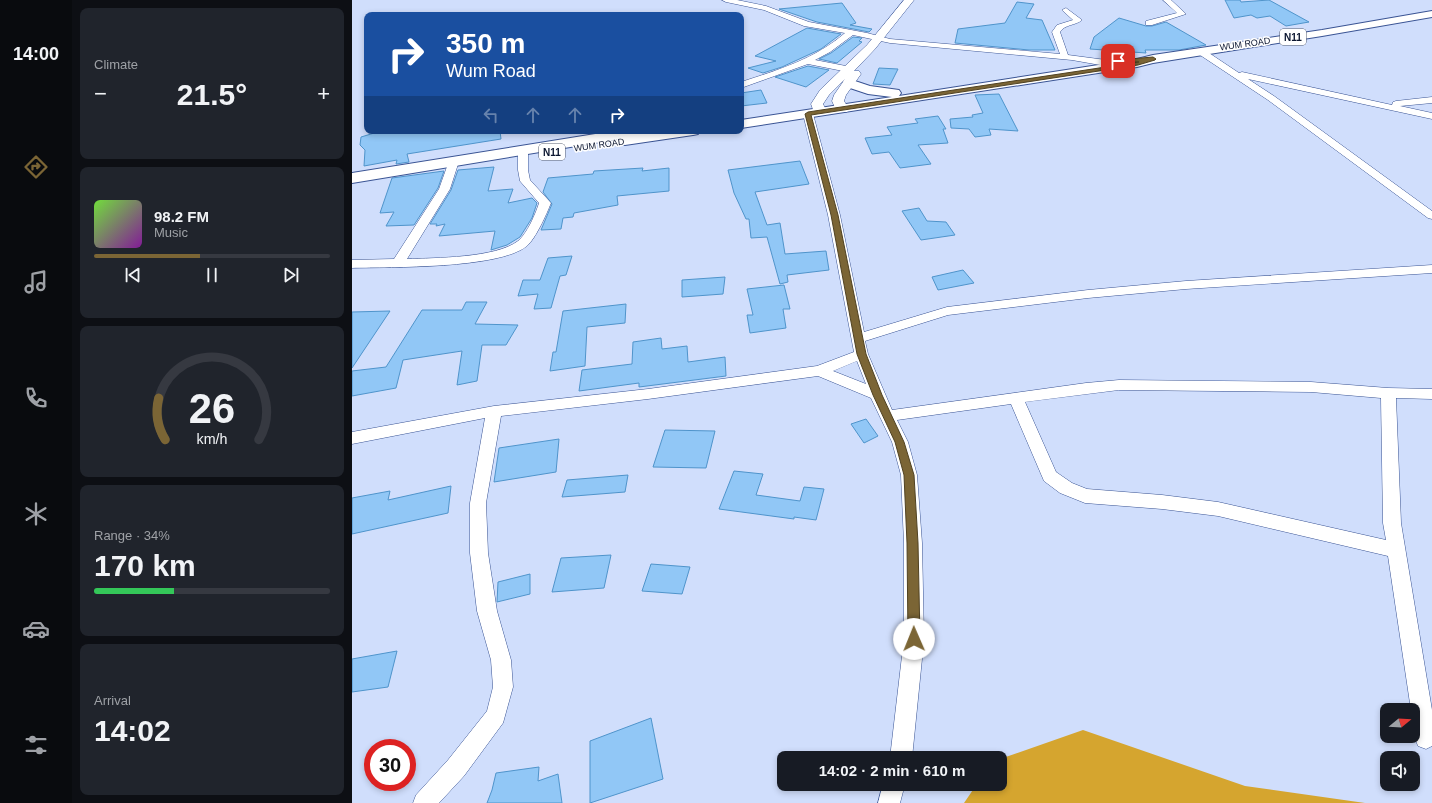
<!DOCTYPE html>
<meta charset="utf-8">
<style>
body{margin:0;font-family:Arial,sans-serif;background:#20242c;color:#f1f3f6;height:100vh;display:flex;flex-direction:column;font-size:15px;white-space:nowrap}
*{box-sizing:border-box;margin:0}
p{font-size:13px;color:#9ea1a6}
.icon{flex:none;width:22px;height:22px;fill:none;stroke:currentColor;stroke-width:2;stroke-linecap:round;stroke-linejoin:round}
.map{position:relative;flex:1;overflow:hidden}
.panel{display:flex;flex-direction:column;gap:8px;padding:8px;background:#0d0f14;width:280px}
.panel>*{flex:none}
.top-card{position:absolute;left:12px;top:12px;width:380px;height:122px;border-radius:8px;box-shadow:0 2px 6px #0003;background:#1a4fa0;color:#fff;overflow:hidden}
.needle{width:26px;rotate:72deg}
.fabs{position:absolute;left:1028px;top:703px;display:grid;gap:8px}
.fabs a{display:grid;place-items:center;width:40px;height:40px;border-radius:8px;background:#171b24;box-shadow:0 2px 6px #0003;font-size:20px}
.speed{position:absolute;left:12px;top:739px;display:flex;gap:8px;font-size:20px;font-weight:700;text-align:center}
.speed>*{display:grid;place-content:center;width:52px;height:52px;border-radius:50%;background:#171b24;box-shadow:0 2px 6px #0003;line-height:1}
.speed .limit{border:6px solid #d22;background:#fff;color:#111}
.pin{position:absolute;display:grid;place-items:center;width:34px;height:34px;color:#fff;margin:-17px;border-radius:8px;box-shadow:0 2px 6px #0006}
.me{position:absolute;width:44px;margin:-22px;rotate:359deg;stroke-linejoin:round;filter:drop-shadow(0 0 3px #0008)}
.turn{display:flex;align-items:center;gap:14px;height:84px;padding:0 16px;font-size:18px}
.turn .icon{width:52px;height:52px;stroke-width:2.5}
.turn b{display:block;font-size:28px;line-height:34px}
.lanes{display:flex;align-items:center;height:38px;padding:0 16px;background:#0003;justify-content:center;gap:20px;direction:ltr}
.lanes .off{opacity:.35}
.big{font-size:30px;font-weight:700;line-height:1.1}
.panel .card{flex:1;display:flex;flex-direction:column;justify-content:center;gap:6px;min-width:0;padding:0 14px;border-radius:8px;background:#20242c}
.panel .dial{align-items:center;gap:0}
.dial svg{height:104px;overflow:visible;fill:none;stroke:#363941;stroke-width:7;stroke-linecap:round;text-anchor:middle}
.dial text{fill:#f1f3f6;stroke:none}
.song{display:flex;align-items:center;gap:12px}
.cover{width:48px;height:48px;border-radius:6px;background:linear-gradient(135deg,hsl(100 70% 55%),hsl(290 70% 35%))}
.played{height:4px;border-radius:2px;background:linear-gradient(90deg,#7b6535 45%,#363941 45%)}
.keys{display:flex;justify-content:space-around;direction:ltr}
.heat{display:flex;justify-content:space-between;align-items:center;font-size:22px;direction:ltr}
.charge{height:6px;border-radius:3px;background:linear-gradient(90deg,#34c759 34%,#363941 0)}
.trip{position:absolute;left:425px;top:751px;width:230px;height:40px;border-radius:8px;background:#171b24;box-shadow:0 2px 6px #0003;font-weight:700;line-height:40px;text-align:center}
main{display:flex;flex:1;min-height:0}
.tab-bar{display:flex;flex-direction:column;width:72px;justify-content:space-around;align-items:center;background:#090b0e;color:#9ea1a6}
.tab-bar .icon{width:28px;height:28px}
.tab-bar .current{color:#7b6535}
.tab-bar b{font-size:18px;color:#f1f3f6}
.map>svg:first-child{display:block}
</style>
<main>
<nav class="tab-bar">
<b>14:00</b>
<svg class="icon current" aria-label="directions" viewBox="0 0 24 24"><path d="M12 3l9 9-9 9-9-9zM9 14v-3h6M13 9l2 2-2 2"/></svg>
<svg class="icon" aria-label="music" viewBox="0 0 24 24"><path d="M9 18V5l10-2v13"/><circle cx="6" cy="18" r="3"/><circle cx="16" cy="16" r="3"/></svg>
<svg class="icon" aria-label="phone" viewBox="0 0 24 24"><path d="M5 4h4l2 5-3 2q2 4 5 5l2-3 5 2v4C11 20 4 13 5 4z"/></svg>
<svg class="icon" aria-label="climate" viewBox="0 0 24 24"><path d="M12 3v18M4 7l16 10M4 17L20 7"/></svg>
<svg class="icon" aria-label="car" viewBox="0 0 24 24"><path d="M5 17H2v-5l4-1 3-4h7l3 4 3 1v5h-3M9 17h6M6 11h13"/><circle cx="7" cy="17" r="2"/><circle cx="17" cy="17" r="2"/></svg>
<svg class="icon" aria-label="filters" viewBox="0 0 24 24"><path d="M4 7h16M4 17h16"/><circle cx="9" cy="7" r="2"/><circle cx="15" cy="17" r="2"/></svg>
</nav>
<section class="panel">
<div class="card"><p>Climate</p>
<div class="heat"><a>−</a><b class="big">21.5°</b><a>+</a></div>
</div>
<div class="card">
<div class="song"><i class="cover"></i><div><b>98.2 FM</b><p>Music</p></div></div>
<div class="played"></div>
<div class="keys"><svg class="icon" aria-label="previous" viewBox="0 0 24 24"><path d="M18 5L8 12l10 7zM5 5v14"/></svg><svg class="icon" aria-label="pause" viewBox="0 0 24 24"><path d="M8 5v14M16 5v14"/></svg><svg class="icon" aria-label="next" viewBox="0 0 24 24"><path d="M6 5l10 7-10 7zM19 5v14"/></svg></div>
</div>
<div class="card dial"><svg viewBox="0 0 100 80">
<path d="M14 69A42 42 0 1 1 86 69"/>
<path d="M14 69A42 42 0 0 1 9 37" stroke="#7b6535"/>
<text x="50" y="56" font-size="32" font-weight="700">26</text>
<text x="50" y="72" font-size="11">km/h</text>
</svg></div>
<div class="card"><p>Range · 34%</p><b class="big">170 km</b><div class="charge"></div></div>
<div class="card"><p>Arrival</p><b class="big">14:02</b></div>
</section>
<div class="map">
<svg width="1080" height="803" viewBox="0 0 1080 803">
<rect width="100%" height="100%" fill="#d0defc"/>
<path fill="#d5a52f" d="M731,730L893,786L1013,803H612L625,784H648V759Z"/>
<g fill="#91c7f6" stroke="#4f94cb">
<path d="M873,0H888L889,2L917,0L957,22L934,26L918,16L905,18L899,15L882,18Z"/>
<path d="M665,2L682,4L674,18L690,20L703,50H677L603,43L606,29L653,23Z"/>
<path d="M490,3L504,23L498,25L520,29L517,32L465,22L427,9Z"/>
<path d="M767,18L794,26H800L814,22L854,45L827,50H793L794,53L738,49L742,37Z"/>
<path d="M455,28L489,34L469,49L430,67L411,73L396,68L424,61L403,56Z"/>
<path d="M501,37L510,38L507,41L510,42L485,63L467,59L479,53Z"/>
<path d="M456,66L477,70L454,87L423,77Z"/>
<path d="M527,68L546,69L538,85L521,84Z"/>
<path d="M409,90L415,103L389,106V93Z"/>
<path d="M647,94L666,131L637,129L639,135L623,137L617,129L599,128L598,119L621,117L620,115L631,113L623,95Z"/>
<path d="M586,116L594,129H591L596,143L566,145L579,164L548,168L537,152L520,154L513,138L540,135L535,127L566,123L563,119Z"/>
<path d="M29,131H148L149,139L55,154L57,162L44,164L45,160L12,166L13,150L8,145L9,137Z"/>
<path d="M448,161L457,184L403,192L415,225L428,223L433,254L474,251L477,270L435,275L436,282L428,284L415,237L399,238L397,219H394L382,193L376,170Z"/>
<path d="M142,167L136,191L161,189L156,203L180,198L185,203L180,218L168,237L155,245L139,250L143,231L87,236L93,224L84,226L85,224H78L99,190L106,170Z"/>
<path d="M291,168L290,171L317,168V191L265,196L266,205L222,213L221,217L211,218L209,229L189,230L200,204L191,192L196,178L241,174L242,171Z"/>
<path d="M92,171L86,188L62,225L34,226L42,212L28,213L40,178Z"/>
<path d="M567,208L575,221L594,222L603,235L569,240L550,211Z"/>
<path d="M220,256L214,275L208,276L199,308L182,309L186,294L166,296L171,280H188L196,258Z"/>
<path d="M611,270L622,283L586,290L580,277Z"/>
<path d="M373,277L371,294L330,297V280Z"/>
<path d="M432,285L438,309H431L434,328L398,333L395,315H401L395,289Z"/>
<path d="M114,302H135L123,324L166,325L154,345H130L125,381L105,385L110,351L51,360L44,388L0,396V371L34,367L70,310H110Z"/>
<path d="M274,304L273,323L235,327L233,366L198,371L201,352H204L211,311Z"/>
<path d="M38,311L0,368V312Z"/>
<path d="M309,338L310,349L335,346L336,362L373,357L374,376L287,387V383L227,391L230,370L280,364L281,342Z"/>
<path d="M514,419L526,436L512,443L499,424Z"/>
<path d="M313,430L363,431L354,468L301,467Z"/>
<path d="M207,439L204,472L142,482L147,448Z"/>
<path d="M382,471L411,474L404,495L448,501L452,487L472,489L464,520L442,517V519L367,509Z"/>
<path d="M276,475L273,492L210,497L215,480Z"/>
<path d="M99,486L96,513L0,534V498L38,491L36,500Z"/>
<path d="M259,555L252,588L200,592L209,558Z"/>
<path d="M299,564L338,567L330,594L290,591Z"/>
<path d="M178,574V594L145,602L146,582Z"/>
<path d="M45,651L36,687L0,692V659Z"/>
<path d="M299,718L311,779L238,803V741Z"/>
<path d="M187,767L186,781L206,774L210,803H135L140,790L144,773Z"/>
</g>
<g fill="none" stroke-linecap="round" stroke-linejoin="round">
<defs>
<g id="street">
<path d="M370,0H385L414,6L457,22L515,33L538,39L708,54L700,32L705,25L721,20L710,10L714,8L730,20C723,26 713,24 708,32L716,55L754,60L758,63L754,66L720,60L538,43L501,35L478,52L463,60L499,67L500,69L499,71L496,72L456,64L389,88V82C426,70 463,59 493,33L452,26L412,10L374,2Z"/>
<path d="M811,0H819L834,14L800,25H794V21L825,13Z"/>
<path d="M845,49H851L887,73L890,72L1040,105L1041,102L1044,101L1080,97V103L1048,106L1080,113V119L896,79L922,96L1080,211V219L1076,218L916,100L845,53Z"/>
<path d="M456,111L461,114L488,215L512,332L595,307L736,290L834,281L1080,265V273L834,289L736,298L596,315L513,341L516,354L540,410L734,383L767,380L959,382L1036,388L1080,389V399L1044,398L1049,523L1080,710V746L1074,749L1066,746L1063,738L1061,710H1059L1036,556L866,516L810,509L733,503L708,493L692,481L659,404L545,420L556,442L565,475L570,543L572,639L560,758H538L552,639V543L549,475L540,442L519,398L466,376L296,399L149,416L134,503L136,553L145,611L159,660L161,687L151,723L112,776L87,803H61L64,795L96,760L135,711L141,687L139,660L125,611L118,553V503L133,418L0,444V432L142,406L296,389L465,366L502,352L476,215L451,114ZM505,361L514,384L481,371ZM767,390L959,392L1029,398L1031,523L1034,540L866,502L810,495L735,489L720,483L704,472L673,402Z"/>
<path d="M171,147L176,150V170L178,180L199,203C194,215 184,238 175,246C147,269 38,267 0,268V260L42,259L87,189L97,161L102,158L107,161L98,189L55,259C83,258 144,258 166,241C175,234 184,213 187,203L168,181L166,170V150Z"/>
<path d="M531,784H553L548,803H526Z"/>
</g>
<path id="secondary" d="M552,0H562L523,49L502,71H507L509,74L494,95L492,101L497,109L495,112H485L480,101L482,95L493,79L477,95L471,104L475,112L473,115H463L459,104L468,90L515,45Z"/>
<g id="highway">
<path d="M1080,11V17L970,36L801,63L785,67L389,128V120L540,97L516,94L492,86L491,83L492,80L497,79L518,86L547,90L549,93L547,96L785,59L801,55L970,30Z"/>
<path d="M262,131H296L294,134L312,131H348L346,134L341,135L273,145L268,144L266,141L267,139L0,183V173Z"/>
</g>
</defs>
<use href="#street" stroke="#3a5494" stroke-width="1"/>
<use href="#secondary" stroke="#3a5494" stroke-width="1"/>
<use href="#highway" stroke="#3a5494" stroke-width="2"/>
<use href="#street" fill="#fff" fill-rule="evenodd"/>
<use href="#secondary" fill="#fff" fill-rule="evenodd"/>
<use href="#highway" fill="#fff" fill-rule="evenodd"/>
</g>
<path fill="#7b6535" stroke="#504222" d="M801,57L804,59L803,60L786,65L459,115L486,215L514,354L530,395L552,442L562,475L566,543L568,639L567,643L562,645L558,643L556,639L555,543L552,475L543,442L521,395L505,354L479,215L453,114L456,112L787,62H765L764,61L766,60Z"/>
<g text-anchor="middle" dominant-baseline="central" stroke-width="3" stroke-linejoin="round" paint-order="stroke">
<g font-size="9" fill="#0b1630" stroke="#fff">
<text transform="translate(893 44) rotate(-8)">WUM ROAD</text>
<text transform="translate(247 145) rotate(-8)">WUM ROAD</text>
</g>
<g fill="#fff" stroke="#545c6e" stroke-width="1">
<rect x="928" y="29" width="26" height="16" rx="3"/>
<rect x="187" y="144" width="26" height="16" rx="3"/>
</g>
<g font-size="10" font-weight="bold" fill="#0b1630">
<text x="941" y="37">N11</text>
<text x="200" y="152">N11</text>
</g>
</g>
</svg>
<div class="fabs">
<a><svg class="needle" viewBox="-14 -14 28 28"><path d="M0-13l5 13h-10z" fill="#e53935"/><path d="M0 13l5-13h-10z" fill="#9ea1a6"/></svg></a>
<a><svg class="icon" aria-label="sound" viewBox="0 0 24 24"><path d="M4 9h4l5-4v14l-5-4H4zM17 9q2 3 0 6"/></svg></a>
</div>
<div class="speed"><div class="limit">30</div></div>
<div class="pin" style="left:766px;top:61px;background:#d93025"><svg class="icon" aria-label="arrive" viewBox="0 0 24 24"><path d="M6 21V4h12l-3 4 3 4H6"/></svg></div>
<svg class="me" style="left:562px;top:639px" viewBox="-20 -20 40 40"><circle r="19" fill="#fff"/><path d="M0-13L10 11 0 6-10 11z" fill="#7b6535"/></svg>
<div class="trip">14:02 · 2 min · 610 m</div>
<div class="top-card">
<div class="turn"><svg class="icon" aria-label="right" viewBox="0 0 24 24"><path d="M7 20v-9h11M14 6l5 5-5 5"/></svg><div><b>350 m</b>Wum Road</div></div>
<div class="lanes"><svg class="icon off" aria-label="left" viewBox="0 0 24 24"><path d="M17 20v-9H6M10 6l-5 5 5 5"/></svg><svg class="icon off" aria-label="ahead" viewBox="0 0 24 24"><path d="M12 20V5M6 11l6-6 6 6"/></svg><svg class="icon off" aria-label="ahead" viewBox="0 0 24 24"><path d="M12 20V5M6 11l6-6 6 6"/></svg><svg class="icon" aria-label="right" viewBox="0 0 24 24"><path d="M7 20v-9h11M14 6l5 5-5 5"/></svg></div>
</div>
</div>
</main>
